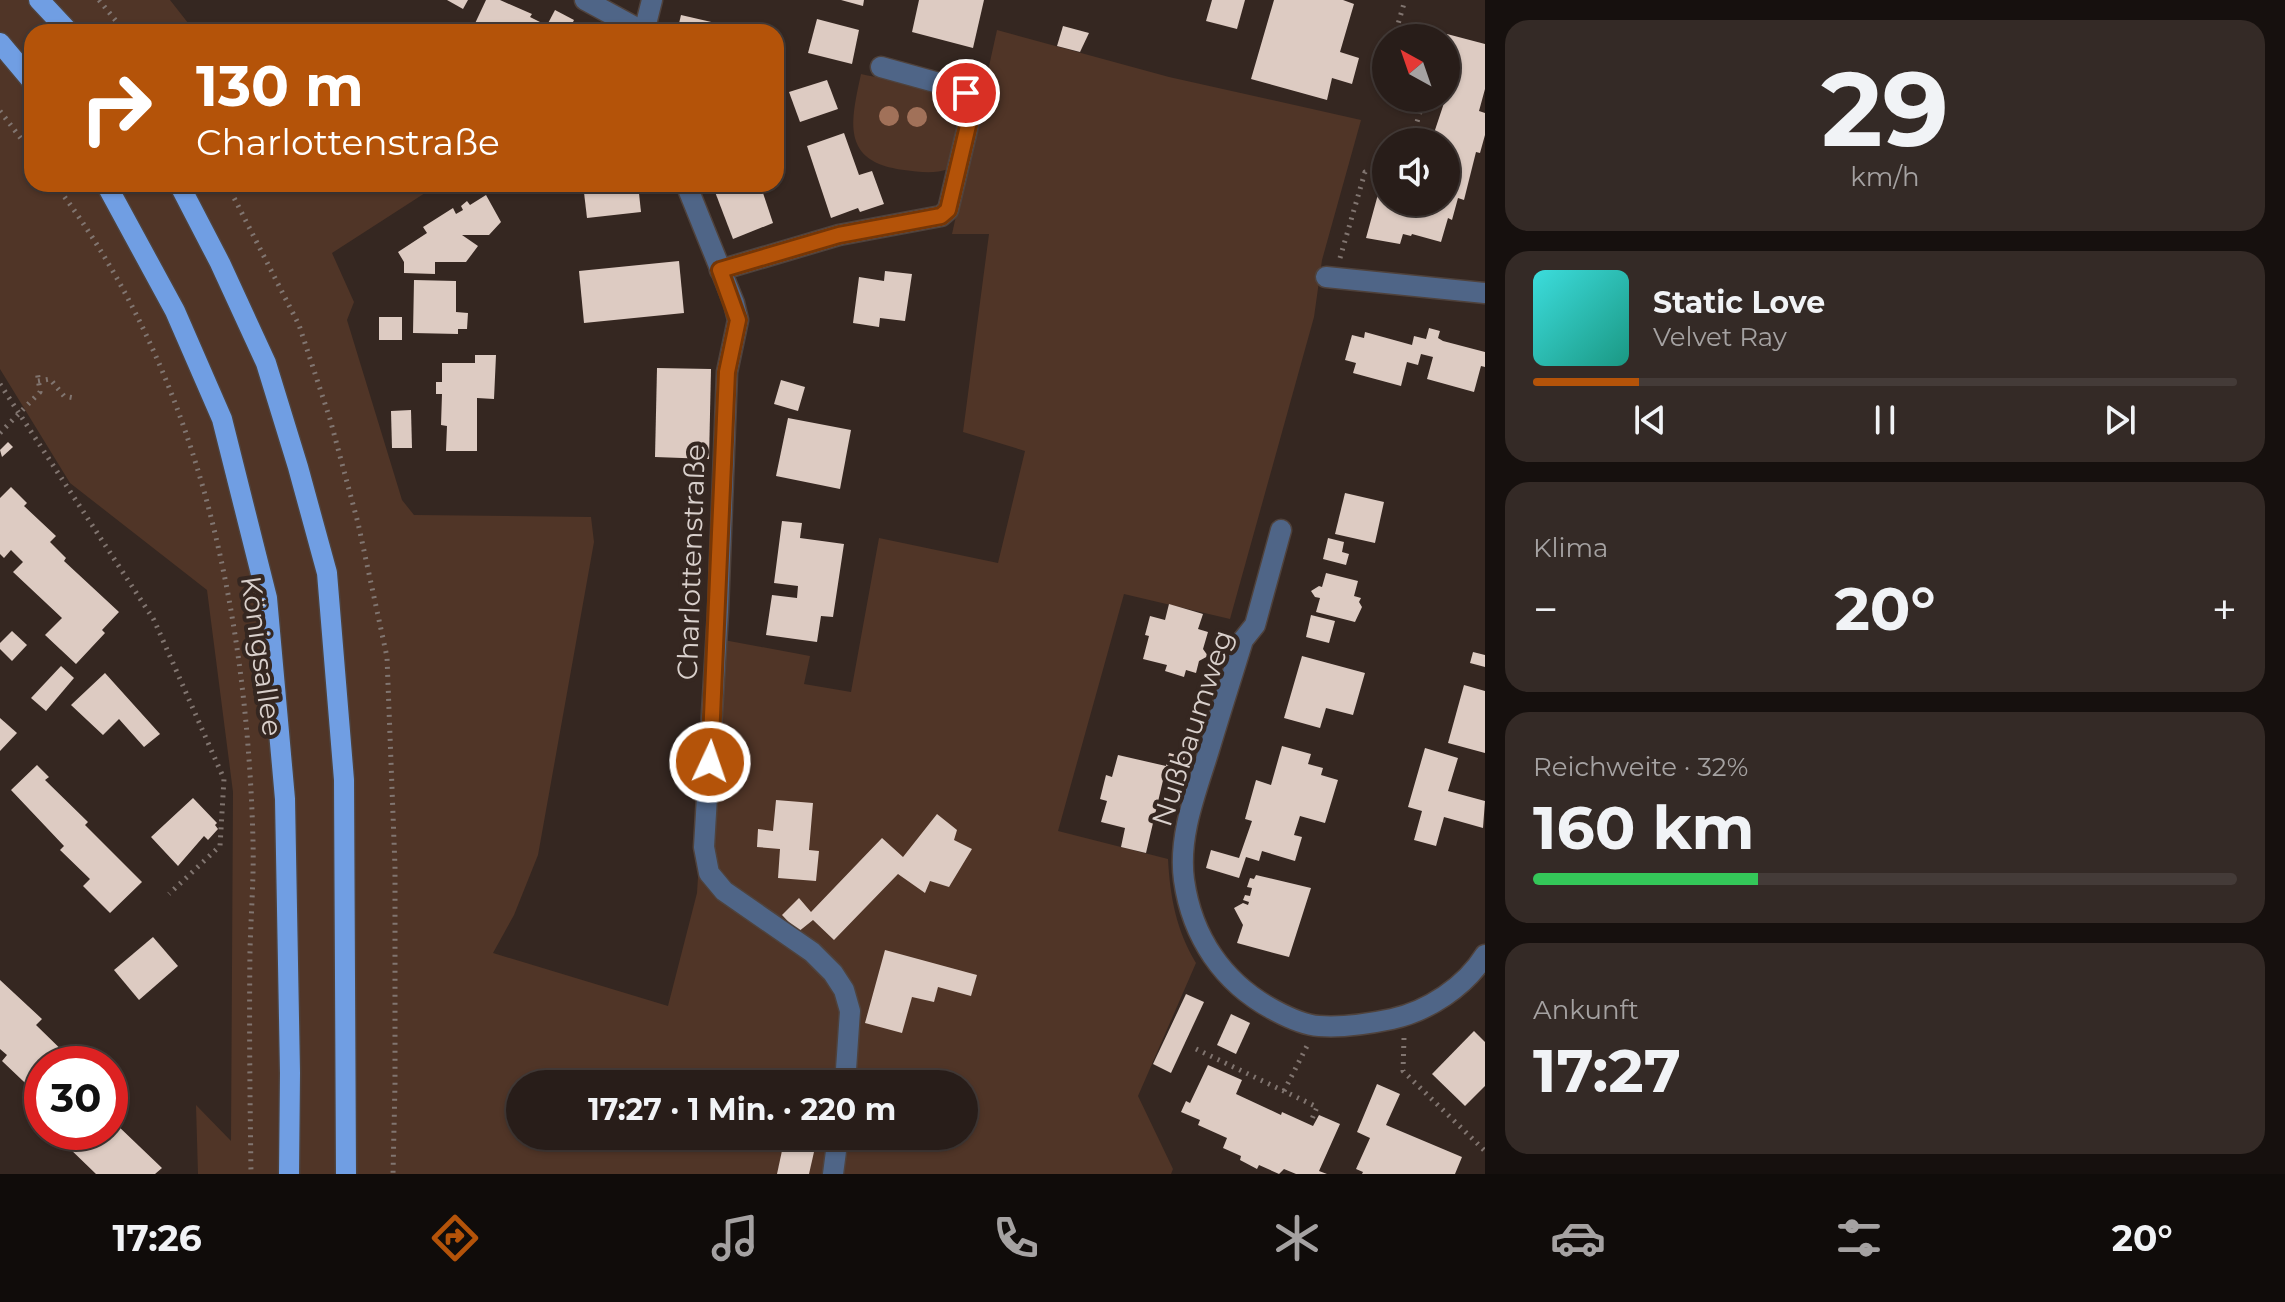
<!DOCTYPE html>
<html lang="de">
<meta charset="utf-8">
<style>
body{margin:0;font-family:Montserrat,sans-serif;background:#342a26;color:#f1f3f6;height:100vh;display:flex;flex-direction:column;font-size:30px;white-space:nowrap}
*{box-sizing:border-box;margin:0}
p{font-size:26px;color:#a5a2a2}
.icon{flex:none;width:44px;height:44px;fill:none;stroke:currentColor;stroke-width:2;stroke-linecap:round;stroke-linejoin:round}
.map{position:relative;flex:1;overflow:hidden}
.sheet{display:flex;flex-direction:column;gap:20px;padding:20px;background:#16100e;width:800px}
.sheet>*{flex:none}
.guide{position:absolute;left:24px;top:24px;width:760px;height:168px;border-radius:24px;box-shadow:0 2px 6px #0004,0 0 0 2px #443b38;background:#b45309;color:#fff;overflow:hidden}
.needle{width:52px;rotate:320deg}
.fabs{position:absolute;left:1372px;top:24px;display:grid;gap:16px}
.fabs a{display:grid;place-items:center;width:88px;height:88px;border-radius:50%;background:#281d19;box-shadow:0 2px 6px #0004,0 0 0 2px #443b38;font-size:40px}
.speed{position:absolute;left:24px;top:1046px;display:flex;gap:16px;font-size:40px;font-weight:700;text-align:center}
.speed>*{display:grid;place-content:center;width:104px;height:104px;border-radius:50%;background:#281d19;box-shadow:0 2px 6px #0004,0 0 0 2px #443b38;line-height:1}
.speed .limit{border:12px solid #d22;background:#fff;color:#111}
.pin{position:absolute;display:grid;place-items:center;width:68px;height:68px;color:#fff;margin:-34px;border:4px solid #fff;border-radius:50%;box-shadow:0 2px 8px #0007}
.me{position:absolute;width:88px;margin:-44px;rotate:3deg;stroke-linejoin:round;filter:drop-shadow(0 0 6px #0008)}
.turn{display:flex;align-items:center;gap:28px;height:168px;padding:0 40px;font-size:36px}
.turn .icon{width:104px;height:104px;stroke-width:2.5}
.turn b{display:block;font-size:56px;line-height:68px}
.big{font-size:60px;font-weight:700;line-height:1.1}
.sheet .tile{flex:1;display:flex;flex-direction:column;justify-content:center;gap:12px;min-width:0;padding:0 28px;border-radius:24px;background:#342a26}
.sheet .dial{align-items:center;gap:0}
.dial b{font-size:104px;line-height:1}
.song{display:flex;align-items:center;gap:24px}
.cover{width:96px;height:96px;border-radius:12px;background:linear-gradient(135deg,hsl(180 70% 55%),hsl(170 70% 35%))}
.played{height:8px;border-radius:4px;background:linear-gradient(90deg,#b45309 15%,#443b38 15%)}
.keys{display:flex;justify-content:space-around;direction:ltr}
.heat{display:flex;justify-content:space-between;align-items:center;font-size:44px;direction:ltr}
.charge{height:12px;border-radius:6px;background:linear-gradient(90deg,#34c759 32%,#443b38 0)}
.trip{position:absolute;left:506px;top:1070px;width:472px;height:80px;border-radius:40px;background:#281d19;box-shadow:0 2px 6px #0004,0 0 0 2px #443b38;font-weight:700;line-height:80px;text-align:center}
.tabs{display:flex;height:128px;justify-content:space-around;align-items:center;background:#100c0a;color:#a5a2a2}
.tabs .icon{width:56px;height:56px}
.tabs .selected{color:#b45309}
.tabs b{font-size:36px;color:#f1f3f6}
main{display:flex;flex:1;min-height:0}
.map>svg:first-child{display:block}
</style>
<main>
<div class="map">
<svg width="1485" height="1174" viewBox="0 0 1485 1174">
<rect width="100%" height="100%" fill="#352721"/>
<g fill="#503527" fill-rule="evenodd">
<path d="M0,0H170L192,28L204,32H32V184H439L332,253L354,302L347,320L402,500L414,515L591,517L594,542L538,855L514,915L493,953L668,1006L697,893L713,638L810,656L804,684L851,692L879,538L998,563L1025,451L963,432L989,234H952L997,30L1169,77L1361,120L1322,260L1314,317L1230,619L1124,594L1058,831L1168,859C1170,896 1176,930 1196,963L1138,1096L1173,1169L1171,1174H198L196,1105L231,1141L233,792L207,590L70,483L0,369ZM520,1084H964V1136H520Z"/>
<path d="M861,74C895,82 948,83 963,118L948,169C935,174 919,172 904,170C840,162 851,121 861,74Z"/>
</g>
<g fill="#ddcbc2">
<path d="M447,0H468L463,9Z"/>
<path d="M486,0H500L532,14L530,17L544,24L541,32H471Z"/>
<path d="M841,0H864L863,6Z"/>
<path d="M919,0H984L973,48L912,32Z"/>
<path d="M1212,0H1245L1237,29L1206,21Z"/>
<path d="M1274,0H1343L1354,4L1340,52L1359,58L1352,84L1332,78L1327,100L1251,79Z"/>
<path d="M555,10L574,20L568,32L544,31Z"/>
<path d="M681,15L733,27L731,32H677Z"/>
<path d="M817,19L859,30L852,64L808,53Z"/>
<path d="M1063,26L1089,33L1080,52L1057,46Z"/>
<path d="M1447,34L1485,44V89L1479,111L1485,113V135L1480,153L1476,152L1464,200L1458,198L1452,220L1448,218L1441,242L1412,234L1411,236L1403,234L1400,244L1366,238L1380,187L1386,189V202H1446V142H1431L1451,82L1446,81Z"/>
<path d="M827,80L838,109L800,122L789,92Z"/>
<path d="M844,133L859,175L872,171L884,204L860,212L858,208L831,218L807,146Z"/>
<path d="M583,184H638L641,212L587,218Z"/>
<path d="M712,184H760L773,223L733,239Z"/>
<path d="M486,195L501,222L489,235H462L478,246L466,262H435V274L404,273V262L398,252L427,233L423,227L453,208L456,214L463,210L461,206L467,201L470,205Z"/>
<path d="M679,261L684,313L584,323L579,271Z"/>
<path d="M885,271L912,274L905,321L880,318L879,327L853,323L859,277L884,281Z"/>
<path d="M414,280L456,281V312L468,313L467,329H458V334L413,333Z"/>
<rect x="379" y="317" width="23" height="23"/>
<path d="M1429,328L1440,331L1438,338L1443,341L1485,352V367L1481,366L1474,392L1427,379L1433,357L1421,354L1418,365L1407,362L1401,386L1353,373L1356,363L1345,360L1352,335L1364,338L1365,332L1412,345L1414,336L1426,339Z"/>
<path d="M475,355H496L494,399L477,398V451H446L447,426L441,425L442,394H436V382H442V363H475Z"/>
<path d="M657,368L711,369L709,459L655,457Z"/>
<path d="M781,380L805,387L798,411L774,404Z"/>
<path d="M411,410L412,448H392L391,411Z"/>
<path d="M788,418L851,430L840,489L776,476Z"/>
<path d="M8,442L13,447L2,457L0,450Z"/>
<path d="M11,487L27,503L24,506L56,536L50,542L66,558L64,561L119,612L102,630L105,633L76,664L45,635L62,618L13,572L23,562L11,550L4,558L0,554V498Z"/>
<path d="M1345,493L1384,502L1375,543L1335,534Z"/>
<path d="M782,521L802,523L800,538L844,544L833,617L821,616L817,642L766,635L772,595L797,598L798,586L774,583Z"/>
<path d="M1328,538L1344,542L1342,552L1349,554L1346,565L1323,559Z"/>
<path d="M1326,573L1358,581L1354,596L1361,598L1359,602L1362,607L1355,622L1316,612L1320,598L1315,597L1311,591L1319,586L1322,587Z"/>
<path d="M1169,604L1203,614L1198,629L1208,632L1203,649L1208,656L1199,661L1196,673L1186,670L1184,677L1165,671L1167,665L1143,659L1149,636L1145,635L1150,616L1165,620Z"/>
<path d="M1311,615L1335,621L1329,643L1306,637Z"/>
<path d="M12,631L27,645L12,661L0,649V643Z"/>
<path d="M1473,652L1485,655V667L1470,663Z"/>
<path d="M1302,656L1365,673L1353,715L1326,708L1320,728L1284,718Z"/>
<path d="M61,666L74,678L46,711L31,698Z"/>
<path d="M105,673L160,734L144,747L119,719L103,735L71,705Z"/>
<path d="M1464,685L1485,691V753L1448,743Z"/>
<path d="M0,718L17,733L0,751Z"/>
<path d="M1282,746L1311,754L1308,764L1323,768L1321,775L1338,780L1325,823L1300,816L1294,835L1302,837L1295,861L1262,851L1259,861L1246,857L1239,878L1206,868L1211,850L1239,858L1252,821L1245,819L1256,780L1271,785Z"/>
<path d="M1425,748L1458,758L1448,791L1485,801L1483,828L1444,817L1436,846L1414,840L1422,811L1408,807Z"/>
<path d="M1169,753L1185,757L1180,780L1164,776L1146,853L1121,847L1125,828L1101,822L1107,801L1100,799L1106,775L1112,777L1118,755L1166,766Z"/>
<path d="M37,765L49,777L45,780L88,822L85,825L142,882L110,913L83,886L90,879L60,850L64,846L11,790Z"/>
<path d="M193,798L217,823L215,825L218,829L208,840L204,836L178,866L151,837Z"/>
<path d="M776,800L813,803L809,850L819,851L816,881L778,878L780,849L757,847L758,829L773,831Z"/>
<path d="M937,814L957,830L954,840L972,849L949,887L930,881L925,893L898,874L834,940L813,920L798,932L782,915L799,898L811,912L882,838L903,857Z"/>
<path d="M1256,875L1311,888L1289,957L1237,943L1243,925L1234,908L1243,903L1248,905L1249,902L1243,900L1245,895L1250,896L1252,888L1247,887L1250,878L1254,879Z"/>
<path d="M153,937L178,966L139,1000L114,970Z"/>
<path d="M885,950L977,975L971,996L938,987L934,1002L912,997L902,1033L865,1023Z"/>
<path d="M0,980L42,1019L36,1025L76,1064H42V1099L2,1061L7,1055L0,1049Z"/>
<path d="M1186,994L1204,1002L1171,1073L1153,1064Z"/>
<path d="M1231,1014L1250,1023L1236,1054L1217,1045Z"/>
<path d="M1474,1031L1485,1042V1086L1465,1106L1432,1074Z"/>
<path d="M1208,1065L1242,1080L1236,1094L1281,1115L1282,1112L1313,1126L1319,1115L1340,1124L1319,1171L1327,1174H1296L1284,1169L1279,1174L1259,1165L1257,1169L1240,1160L1241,1156L1223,1148L1227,1138L1198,1125L1200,1120L1181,1112L1186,1101L1190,1103Z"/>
<path d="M1377,1084L1400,1094L1386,1125L1462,1157L1455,1174H1362L1363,1172L1356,1169L1370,1138L1357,1132Z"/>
<path d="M110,1107L122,1118L116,1124L162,1168L155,1174H96L66,1145L72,1139L65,1132H110Z"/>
<path d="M783,1146L814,1152L809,1174H777Z"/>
</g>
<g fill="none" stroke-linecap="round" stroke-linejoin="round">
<defs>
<g id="minor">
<path d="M585,0L644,32"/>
<path d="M644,32L652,0"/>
<path d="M686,184L734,303L738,320L727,372L718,612L704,847L709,873L724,891L812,952L833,973L844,990L850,1011L845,1084"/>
<path d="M720,270L839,235L941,216L948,210L971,113L966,93L946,85L881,67"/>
<path d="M1326,277L1485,293"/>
<path d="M1281,530L1255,625L1243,640C1232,676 1220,713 1209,750C1196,792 1178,836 1184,880C1192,937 1223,983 1274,1010C1287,1017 1304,1025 1319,1026C1344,1028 1368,1024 1392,1019C1428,1011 1465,987 1485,955"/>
<path d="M833,1174L838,1136"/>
</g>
<g id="major">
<path d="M39,0L69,32"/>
<path d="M0,43L32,81"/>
<path d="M106,184L175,311L222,419L267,598L285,799L290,1073L289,1174"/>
<path d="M179,184L220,263L266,363L298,467L327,573L344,780L346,1174"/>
</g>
</defs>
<use href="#minor" stroke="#4f423c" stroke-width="23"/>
<use href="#major" stroke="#4f423c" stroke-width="23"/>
<g stroke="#817570" stroke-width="5" stroke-dasharray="2 6" stroke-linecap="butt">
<path d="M99,0L125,32"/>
<path d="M1394,38L1405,0"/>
<path d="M1386,65L1382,78L1386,82"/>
<path d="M1410,98L1423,102L1411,142"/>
<path d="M0,111L32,153"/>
<path d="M55,184C198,372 247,609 253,841C254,877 251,913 250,950C249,1025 250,1099 251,1174"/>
<path d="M227,184L299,325L330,419L358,523L387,657L395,867V1084L393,1174"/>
<path d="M1340,258L1365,172L1386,169"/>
<path d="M38,381L50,379L64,396L74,398"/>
<path d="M0,384L154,620L224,779L220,846L169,894"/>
<path d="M0,433L40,392L37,370"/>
<path d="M1404,1038L1403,1071L1485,1151"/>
<path d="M1196,1049L1317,1107L1312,1119"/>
<path d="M1284,1091L1307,1046"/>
</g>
<use href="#minor" stroke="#4f6587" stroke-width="20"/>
<use href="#major" stroke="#709ee3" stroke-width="20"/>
</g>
<g fill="#a17159">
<circle cx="889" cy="116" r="10"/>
<circle cx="917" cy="117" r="10"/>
</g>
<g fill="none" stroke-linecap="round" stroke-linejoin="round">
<defs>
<path id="route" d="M710,762L727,372L738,320L720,270L839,235L941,216L948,210L971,113L966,93"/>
</defs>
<use href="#route" stroke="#753606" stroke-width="20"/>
<use href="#route" stroke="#b45309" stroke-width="14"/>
</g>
<g text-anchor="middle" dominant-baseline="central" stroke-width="8" stroke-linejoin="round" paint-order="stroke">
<g font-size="28" fill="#d9d0cc" stroke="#352721">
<text transform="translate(691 562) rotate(-88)">Charlottenstraße</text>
<text transform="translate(262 656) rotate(82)">Königsallee</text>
<text transform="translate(1192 728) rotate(-72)">Nußbaumweg</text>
</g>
</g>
</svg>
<div class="fabs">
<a><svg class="needle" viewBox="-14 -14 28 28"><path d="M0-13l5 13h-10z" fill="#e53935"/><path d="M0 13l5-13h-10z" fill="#a5a2a2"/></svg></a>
<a><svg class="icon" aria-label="sound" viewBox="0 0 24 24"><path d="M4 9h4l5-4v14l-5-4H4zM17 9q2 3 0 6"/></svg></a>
</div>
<div class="speed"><div class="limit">30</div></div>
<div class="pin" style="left:966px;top:93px;background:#d93025"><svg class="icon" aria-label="arrive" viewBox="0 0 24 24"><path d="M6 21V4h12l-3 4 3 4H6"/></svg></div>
<svg class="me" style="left:710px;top:762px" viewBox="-20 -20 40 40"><circle r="17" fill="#b45309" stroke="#fff" stroke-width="3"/><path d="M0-11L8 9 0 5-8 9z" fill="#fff"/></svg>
<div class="trip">17:27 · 1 Min. · 220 m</div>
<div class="guide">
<div class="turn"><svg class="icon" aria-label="right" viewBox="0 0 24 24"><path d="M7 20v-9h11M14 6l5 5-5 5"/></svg><div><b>130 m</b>Charlottenstraße</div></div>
</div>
</div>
<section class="sheet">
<div class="tile dial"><b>29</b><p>km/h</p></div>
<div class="tile">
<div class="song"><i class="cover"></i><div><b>Static Love</b><p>Velvet Ray</p></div></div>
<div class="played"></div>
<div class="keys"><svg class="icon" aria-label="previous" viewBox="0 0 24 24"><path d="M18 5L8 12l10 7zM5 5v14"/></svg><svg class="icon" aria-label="pause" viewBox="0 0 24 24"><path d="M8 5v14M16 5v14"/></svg><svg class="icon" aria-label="next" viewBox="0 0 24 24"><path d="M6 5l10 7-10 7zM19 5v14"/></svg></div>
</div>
<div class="tile"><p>Klima</p>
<div class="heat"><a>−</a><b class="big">20°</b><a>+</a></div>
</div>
<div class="tile"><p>Reichweite · 32%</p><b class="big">160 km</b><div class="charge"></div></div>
<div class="tile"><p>Ankunft</p><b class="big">17:27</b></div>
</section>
</main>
<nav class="tabs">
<b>17:26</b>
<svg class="icon selected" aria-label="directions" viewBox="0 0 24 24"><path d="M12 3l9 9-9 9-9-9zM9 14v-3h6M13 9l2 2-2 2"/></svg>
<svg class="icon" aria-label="music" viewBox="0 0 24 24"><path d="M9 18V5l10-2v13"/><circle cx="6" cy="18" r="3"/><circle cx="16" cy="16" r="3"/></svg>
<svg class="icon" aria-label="phone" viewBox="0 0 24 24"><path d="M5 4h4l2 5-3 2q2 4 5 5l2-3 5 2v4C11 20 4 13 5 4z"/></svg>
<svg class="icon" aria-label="climate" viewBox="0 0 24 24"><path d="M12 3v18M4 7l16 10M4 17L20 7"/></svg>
<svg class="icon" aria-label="car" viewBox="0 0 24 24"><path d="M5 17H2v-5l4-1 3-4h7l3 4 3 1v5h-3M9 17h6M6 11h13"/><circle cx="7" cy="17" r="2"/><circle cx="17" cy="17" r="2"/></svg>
<svg class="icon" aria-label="filters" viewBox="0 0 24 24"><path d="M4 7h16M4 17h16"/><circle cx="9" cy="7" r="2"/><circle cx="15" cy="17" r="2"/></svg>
<b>20°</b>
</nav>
